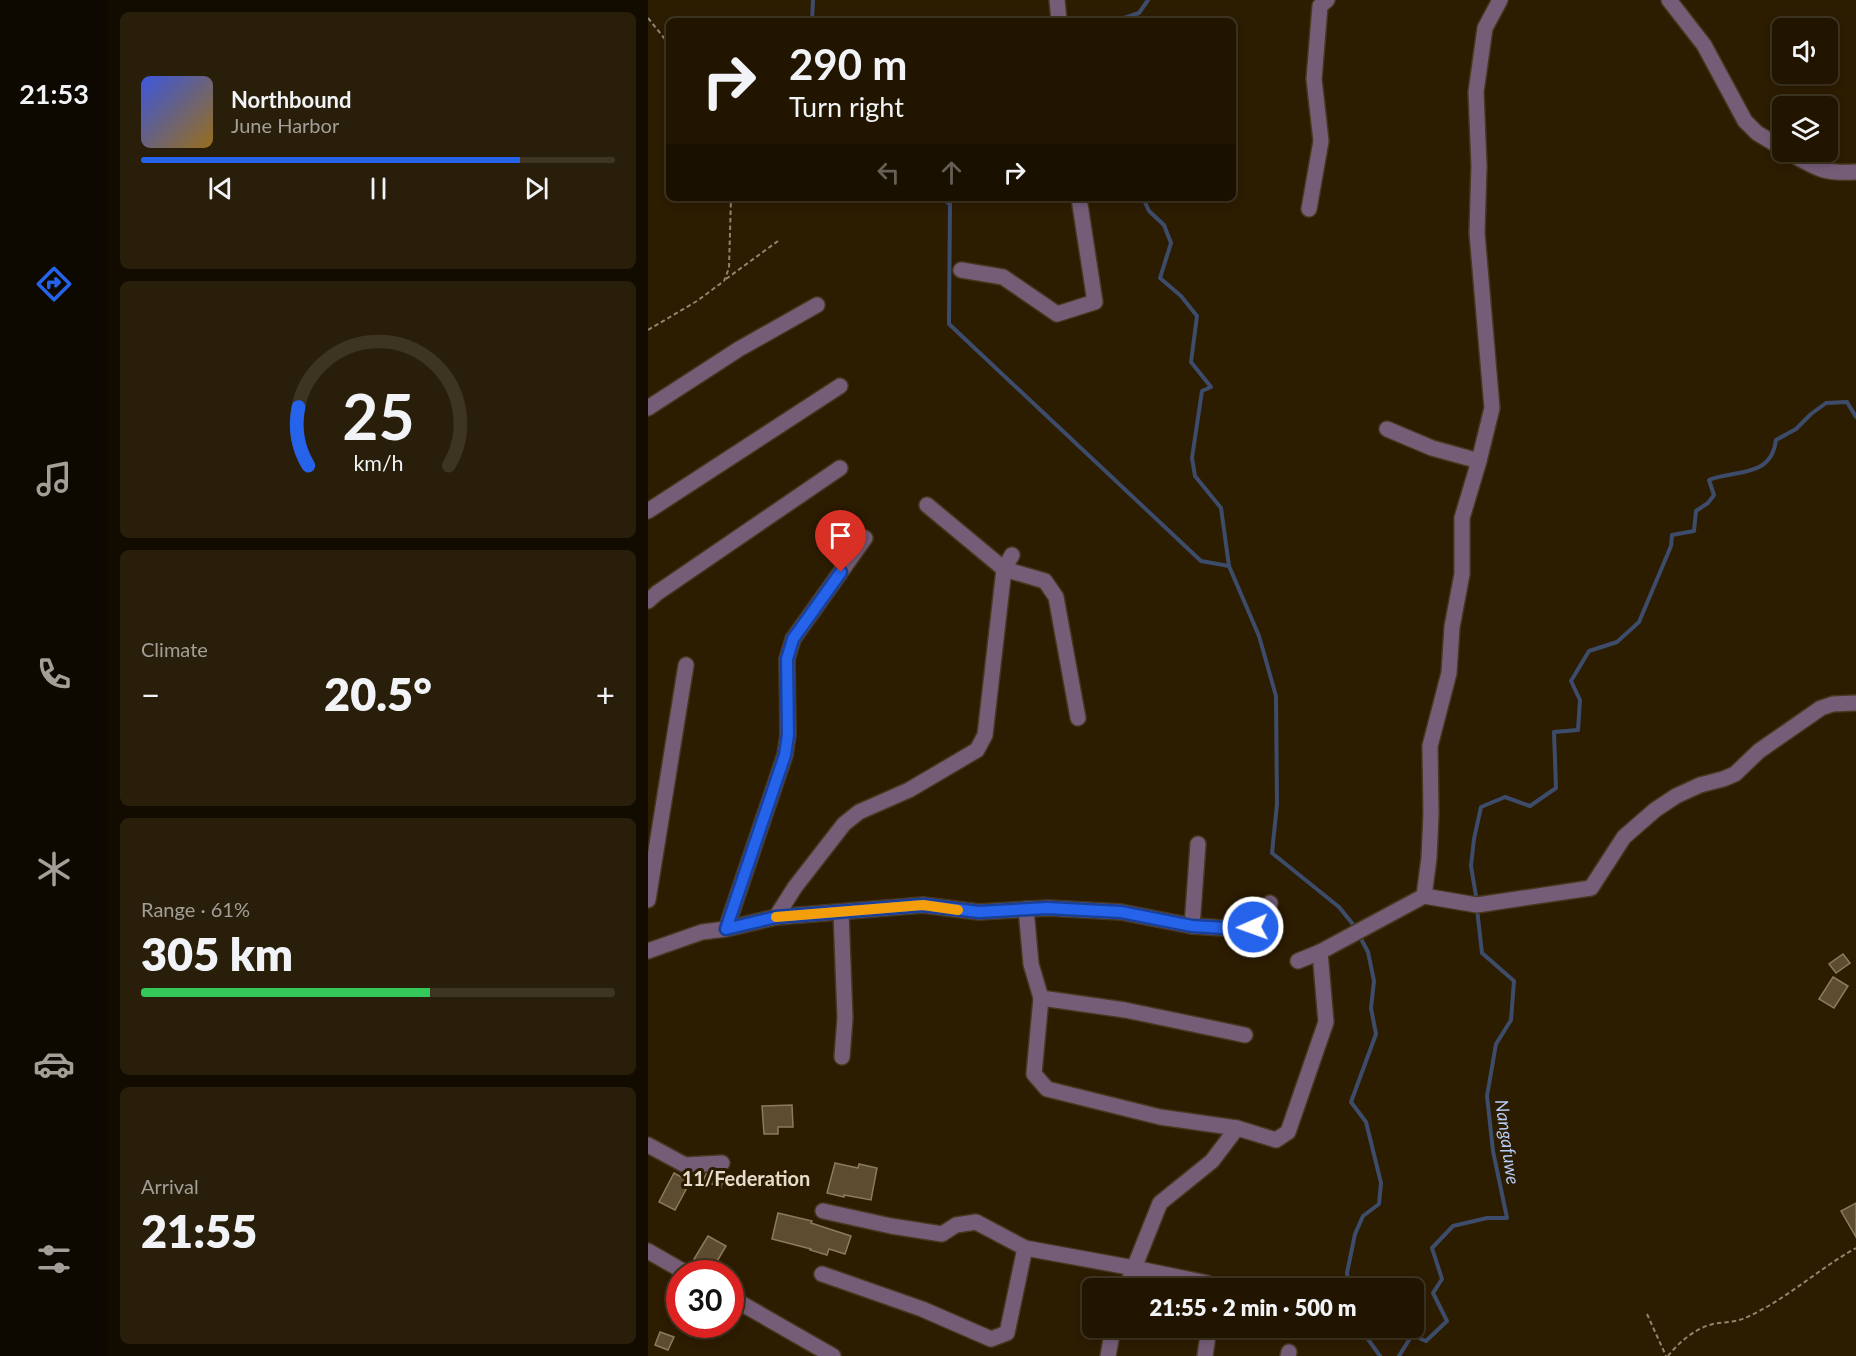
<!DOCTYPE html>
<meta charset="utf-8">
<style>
body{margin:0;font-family:Lato,sans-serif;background:#291e0a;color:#f1f3f6;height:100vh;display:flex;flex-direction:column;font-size:22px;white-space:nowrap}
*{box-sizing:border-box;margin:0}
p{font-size:20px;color:#a29f99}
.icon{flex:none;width:33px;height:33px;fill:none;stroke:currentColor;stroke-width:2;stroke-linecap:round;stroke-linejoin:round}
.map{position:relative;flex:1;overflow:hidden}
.panel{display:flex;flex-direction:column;gap:12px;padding:12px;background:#120c00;width:540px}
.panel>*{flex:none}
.top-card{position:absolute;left:18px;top:18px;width:570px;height:183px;border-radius:9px;box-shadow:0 3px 9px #0003,0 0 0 2px #3e3422;background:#211500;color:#f1f3f6;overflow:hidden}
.tools{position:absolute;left:1124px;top:18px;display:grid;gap:12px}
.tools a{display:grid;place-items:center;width:66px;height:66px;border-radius:9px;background:#211500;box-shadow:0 3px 9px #0003,0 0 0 2px #3e3422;font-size:30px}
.speed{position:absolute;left:18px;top:1260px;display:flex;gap:12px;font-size:30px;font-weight:700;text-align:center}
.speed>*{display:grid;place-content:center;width:78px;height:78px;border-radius:50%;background:#211500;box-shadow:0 3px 9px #0003,0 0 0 2px #3e3422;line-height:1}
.speed .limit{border:9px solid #d22;background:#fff;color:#111}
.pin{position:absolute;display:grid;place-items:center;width:51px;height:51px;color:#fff;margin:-62px -26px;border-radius:50% 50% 50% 0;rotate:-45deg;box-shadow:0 0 6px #0007}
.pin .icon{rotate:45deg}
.me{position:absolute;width:66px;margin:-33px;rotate:268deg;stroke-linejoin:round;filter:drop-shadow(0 0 4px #0008)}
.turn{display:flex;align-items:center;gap:21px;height:126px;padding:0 24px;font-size:27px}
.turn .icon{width:78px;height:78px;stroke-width:2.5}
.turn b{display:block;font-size:42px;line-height:51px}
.lanes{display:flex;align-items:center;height:57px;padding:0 24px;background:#0003;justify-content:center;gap:30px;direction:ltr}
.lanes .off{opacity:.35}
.big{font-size:45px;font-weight:800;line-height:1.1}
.panel .tile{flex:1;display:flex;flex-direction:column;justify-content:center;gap:9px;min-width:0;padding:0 21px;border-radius:9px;background:#291e0a}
.panel .dial{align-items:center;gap:0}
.dial svg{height:156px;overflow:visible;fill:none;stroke:#3e3422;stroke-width:7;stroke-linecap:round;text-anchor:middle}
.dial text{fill:#f1f3f6;stroke:none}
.song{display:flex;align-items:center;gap:18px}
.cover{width:72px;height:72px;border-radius:9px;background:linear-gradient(135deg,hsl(230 70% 55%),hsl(40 70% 35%))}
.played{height:6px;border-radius:3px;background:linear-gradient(90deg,#2563eb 80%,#3e3422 80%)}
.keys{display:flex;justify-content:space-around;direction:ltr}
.heat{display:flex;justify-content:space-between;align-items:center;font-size:33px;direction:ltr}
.charge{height:9px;border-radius:4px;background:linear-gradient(90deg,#34c759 61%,#3e3422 0)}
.trip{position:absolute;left:434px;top:1278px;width:342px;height:60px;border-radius:9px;background:#211500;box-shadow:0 3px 9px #0003,0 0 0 2px #3e3422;font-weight:800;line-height:60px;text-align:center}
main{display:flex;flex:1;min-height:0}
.tabs{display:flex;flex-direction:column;width:108px;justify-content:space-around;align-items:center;background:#0d0800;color:#a29f99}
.tabs .icon{width:42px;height:42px}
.tabs .current{color:#2563eb}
.tabs b{font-size:27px;color:#f1f3f6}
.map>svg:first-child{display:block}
</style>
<main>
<nav class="tabs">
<b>21:53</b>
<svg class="icon current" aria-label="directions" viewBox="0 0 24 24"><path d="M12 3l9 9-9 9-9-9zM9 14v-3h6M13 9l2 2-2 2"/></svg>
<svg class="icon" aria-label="music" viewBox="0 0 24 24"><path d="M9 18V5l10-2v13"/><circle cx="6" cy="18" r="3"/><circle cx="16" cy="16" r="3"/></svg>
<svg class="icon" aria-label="phone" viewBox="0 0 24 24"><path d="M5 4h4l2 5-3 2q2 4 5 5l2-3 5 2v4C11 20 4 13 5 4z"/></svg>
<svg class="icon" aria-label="climate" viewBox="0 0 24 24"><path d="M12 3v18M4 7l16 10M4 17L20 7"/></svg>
<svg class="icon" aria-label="car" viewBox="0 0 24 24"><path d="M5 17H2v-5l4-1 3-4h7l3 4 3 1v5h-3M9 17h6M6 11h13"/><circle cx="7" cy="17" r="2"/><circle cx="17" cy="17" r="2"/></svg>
<svg class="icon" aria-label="filters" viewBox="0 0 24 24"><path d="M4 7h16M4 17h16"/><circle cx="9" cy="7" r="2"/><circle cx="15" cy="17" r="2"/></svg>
</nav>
<section class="panel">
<div class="tile">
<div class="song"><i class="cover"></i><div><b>Northbound</b><p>June Harbor</p></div></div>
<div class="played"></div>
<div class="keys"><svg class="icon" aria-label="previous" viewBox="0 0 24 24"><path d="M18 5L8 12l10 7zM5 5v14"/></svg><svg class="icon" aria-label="pause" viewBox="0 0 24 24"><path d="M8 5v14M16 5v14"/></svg><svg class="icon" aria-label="next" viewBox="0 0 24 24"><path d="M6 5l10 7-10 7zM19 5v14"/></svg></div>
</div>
<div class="tile dial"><svg viewBox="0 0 100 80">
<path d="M14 69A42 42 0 1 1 86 69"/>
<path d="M14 69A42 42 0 0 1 9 39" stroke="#2563eb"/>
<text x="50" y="56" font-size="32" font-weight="700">25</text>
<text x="50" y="72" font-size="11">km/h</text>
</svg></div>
<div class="tile"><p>Climate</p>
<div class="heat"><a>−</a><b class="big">20.5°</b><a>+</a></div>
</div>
<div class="tile"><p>Range · 61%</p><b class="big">305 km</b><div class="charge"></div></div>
<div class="tile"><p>Arrival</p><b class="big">21:55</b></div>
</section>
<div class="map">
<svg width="1208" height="1356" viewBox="0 0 1208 1356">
<rect width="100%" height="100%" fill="#2c1c00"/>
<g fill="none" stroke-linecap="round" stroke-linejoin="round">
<g stroke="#3d4c6a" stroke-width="4">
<path d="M164,21L165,0"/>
<path d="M473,21V19L491,13L500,0"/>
<path d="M293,198L302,204L301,324L553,561L581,566"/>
<path d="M495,198L501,211L516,225L523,243L512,278L533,296L549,316L543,362L563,387L554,391L544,458L547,476L573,508L581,566L611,636L628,696L629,804L624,853L691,907L708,928"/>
<path d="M829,902L823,866L826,839L833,807L857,797L882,806L908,788L906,732L930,730L932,700L923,681L941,651L969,642L991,622L1023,546L1024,535L1046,531L1048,511L1060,503L1066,495L1061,480C1087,469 1123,479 1128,440L1148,429L1163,414L1178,403L1199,402L1208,417"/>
<path d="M701,1288L699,1273L707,1234L715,1216L731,1204L733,1183L718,1122L703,1102L728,1034L723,1008L726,981L720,952L711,935"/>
<path d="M712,1328L732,1356"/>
<path d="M751,1356L764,1335L778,1341L799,1321L785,1293L794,1279L784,1248L805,1226L839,1218H859L845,1151L839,1096L848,1044L863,1020L866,981L834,953L829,909"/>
</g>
</g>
<g fill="#5d4c2f" stroke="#8d7a5b" stroke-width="1.5">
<path d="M1195,954L1202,963L1188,973L1181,964Z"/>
<path d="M1185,977L1200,986L1186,1008L1171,999Z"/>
<path d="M144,1105L145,1127H130V1134H116L114,1106Z"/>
<path d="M187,1163L210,1168L211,1164L229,1168L223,1200L196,1195V1197L179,1193Z"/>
<path d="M26,1173L42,1182L27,1210L11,1202Z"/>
<path d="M72,1173L77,1174L73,1187L55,1181L58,1174Z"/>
<path d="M1208,1203V1237L1193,1211Z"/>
<path d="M130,1213L164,1221L163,1223L203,1236L197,1254L181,1249L179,1255L162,1250L163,1249L124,1239Z"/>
<path d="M60,1236L78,1246L64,1270L46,1259Z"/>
<path d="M12,1332L26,1337L20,1350L7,1345Z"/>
</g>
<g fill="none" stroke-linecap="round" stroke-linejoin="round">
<defs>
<g id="minor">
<path d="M409,0L411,21"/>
<path d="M1021,0L1056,45L1097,121L1109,133L1134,148"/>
<path d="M1140,152C1168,168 1174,174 1208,172"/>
<path d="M661,209L673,141L666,79L672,6L679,0"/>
<path d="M313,270L355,277L409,314L447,302L431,198"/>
<path d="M0,408L91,349L169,305"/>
<path d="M739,429L784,448L831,461"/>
<path d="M279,505L356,569L397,581L408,597L430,718"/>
<path d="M0,511L192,386"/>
<path d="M0,601L9,593L192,468"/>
<path d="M776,896L829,905L943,888L976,837L1007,810L1028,796L1052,785L1075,779L1087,774L1111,751L1173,708L1185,704L1208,703"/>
<path d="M0,900L38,665"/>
<path d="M378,909L383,964L393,998L386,1074L399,1089L512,1117L589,1128L628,1140L640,1132L678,1022L672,952"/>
<path d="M193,912L197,1018L194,1057"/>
<path d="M128,917L275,905L331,912L400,908L473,912L544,926L550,844"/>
<path d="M544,926L593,929L617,925L622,903"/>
<path d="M78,929L137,755L140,735L139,659L145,639L217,538"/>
<path d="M0,951L54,932L78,929L128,917L147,887L196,824L211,812L261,790L329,750L337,735L356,569L364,555"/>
<path d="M650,961L672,952L776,896L781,858L783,814L782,746L801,673L804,627L814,574V518L831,461L844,408L829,233L831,166L828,92L837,28L852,0"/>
<path d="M393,998L477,1010L597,1035"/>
<path d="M0,1145L37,1165L74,1163"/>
<path d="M175,1211L243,1226L294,1234L308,1225L328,1222L377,1248L486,1268L559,1283L561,1288"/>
<path d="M0,1251L40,1274"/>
<path d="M174,1274L274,1309L343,1339L359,1333L377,1248"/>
<path d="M478,1288L512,1203L564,1161L589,1128"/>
<path d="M82,1297L185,1356"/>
<path d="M460,1356L465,1328"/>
<path d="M557,1356L561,1328"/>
<path d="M640,1356L641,1352"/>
</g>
</defs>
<use href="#minor" stroke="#46371d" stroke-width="18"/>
<g stroke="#92856f" stroke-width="2" stroke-dasharray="4.5 3" stroke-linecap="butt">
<path d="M0,18L21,44"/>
<path d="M78,279L130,241"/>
<path d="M0,330L49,301L76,281L81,268L83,198"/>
<path d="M999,1314L1018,1356"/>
<path d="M1020,1356C1031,1342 1048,1328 1065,1324C1076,1322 1088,1322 1097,1318C1138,1300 1170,1269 1208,1248"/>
</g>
<use href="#minor" stroke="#755d78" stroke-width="15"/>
</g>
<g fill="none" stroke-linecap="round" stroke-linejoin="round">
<defs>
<path id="route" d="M193,572L145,639L139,659L140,735L137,755L78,929L128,917L275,905L331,912L399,908L473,912L544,926L593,929L605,927"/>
</defs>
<use href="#route" stroke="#184099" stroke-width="15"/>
<use href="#route" stroke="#2563eb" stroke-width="10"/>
<path stroke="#f59e0b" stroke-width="10" d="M128,917L275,905L310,910"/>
</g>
<g text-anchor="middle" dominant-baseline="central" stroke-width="6" stroke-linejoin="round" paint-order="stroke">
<g font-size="18" font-style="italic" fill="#b6ccf9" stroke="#2c1c00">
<text transform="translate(860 1142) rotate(82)">Nangafuwe</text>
</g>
<g font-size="20" font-weight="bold" fill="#e7ddcc" stroke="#2c1c00">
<text x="98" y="1178">11/Federation</text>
</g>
</g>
</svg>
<div class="tools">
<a><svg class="icon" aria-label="sound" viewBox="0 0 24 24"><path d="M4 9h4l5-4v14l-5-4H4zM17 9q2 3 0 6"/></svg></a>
<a><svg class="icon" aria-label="layers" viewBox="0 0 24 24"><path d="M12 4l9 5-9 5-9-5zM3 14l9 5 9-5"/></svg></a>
</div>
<div class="speed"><div class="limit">30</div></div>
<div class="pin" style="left:193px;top:572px;background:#d93025"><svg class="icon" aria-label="arrive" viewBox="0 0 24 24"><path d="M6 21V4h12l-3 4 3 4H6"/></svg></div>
<svg class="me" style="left:605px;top:927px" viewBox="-20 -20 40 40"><circle r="17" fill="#2563eb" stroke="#fff" stroke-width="3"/><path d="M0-11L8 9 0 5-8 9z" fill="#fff"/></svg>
<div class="trip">21:55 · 2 min · 500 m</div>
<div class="top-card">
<div class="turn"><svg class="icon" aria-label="right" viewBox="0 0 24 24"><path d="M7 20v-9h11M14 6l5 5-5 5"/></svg><div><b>290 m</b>Turn right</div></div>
<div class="lanes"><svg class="icon off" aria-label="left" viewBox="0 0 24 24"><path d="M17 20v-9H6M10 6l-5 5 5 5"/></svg><svg class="icon off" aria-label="ahead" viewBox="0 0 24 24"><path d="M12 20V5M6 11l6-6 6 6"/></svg><svg class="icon" aria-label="right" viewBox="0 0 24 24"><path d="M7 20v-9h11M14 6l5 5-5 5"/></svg></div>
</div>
</div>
</main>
